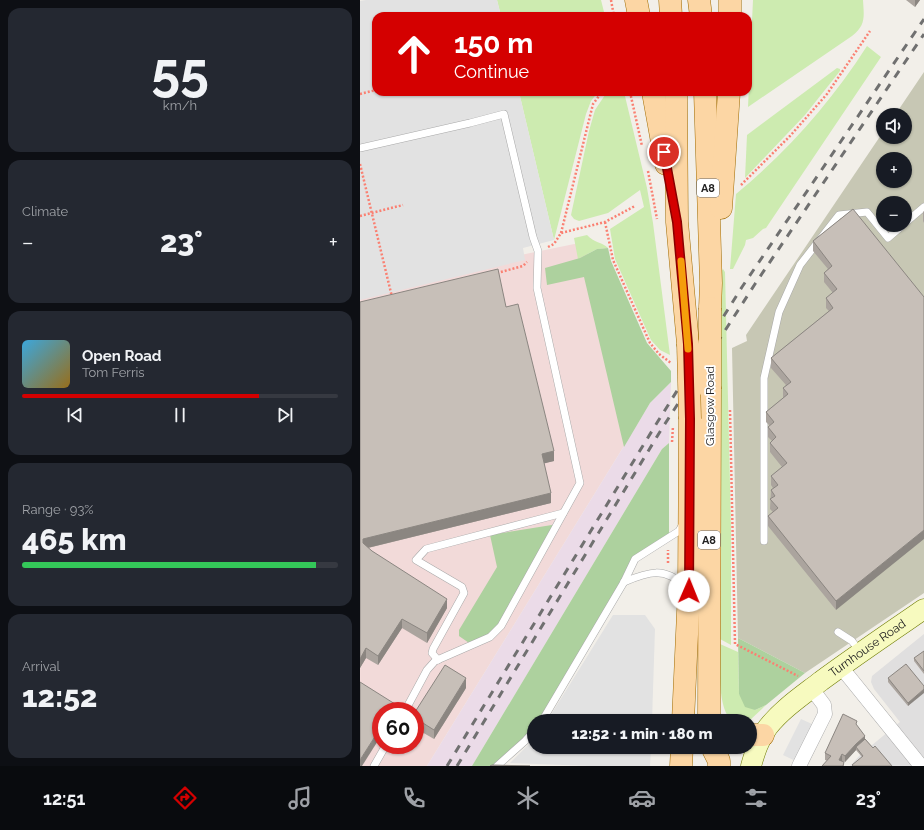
<!DOCTYPE html>
<meta charset="utf-8">
<style>
body{margin:0;font-family:Raleway,sans-serif;background:#242831;color:#f1f3f6;height:100vh;display:flex;flex-direction:column;font-size:15px;white-space:nowrap}
*{box-sizing:border-box;margin:0}
p{font-size:13px;color:#9ea1a6}
.icon{flex:none;width:22px;height:22px;fill:none;stroke:currentColor;stroke-width:2;stroke-linecap:round;stroke-linejoin:round}
.map{position:relative;flex:1;overflow:hidden}
.drawer{display:flex;flex-direction:column;gap:8px;padding:8px;background:#0d0f14;width:360px}
.drawer>*{flex:none}
.banner{position:absolute;left:12px;top:12px;width:380px;height:84px;border-radius:12px;box-shadow:0 1px 3px #0004;background:#d40000;color:#fff;overflow:hidden}
.tools{position:absolute;left:516px;top:108px;display:grid;gap:8px}
.tools a{display:grid;place-items:center;width:36px;height:36px;border-radius:50%;background:#171b24;box-shadow:0 1px 3px #0004;font-size:20px}
.speed{position:absolute;left:12px;top:702px;display:flex;gap:8px;font-size:20px;font-weight:700;text-align:center}
.speed>*{display:grid;place-content:center;width:52px;height:52px;border-radius:50%;background:#171b24;box-shadow:0 1px 3px #0004;line-height:1}
.speed .limit{border:6px solid #d22;background:#fff;color:#111}
.pin{position:absolute;display:grid;place-items:center;width:34px;height:34px;color:#fff;margin:-17px;border:2px solid #fff;border-radius:50%;box-shadow:0 1px 4px #0007}
.me{position:absolute;width:44px;margin:-22px;rotate:1deg;stroke-linejoin:round;filter:drop-shadow(0 0 3px #0008)}
.turn{display:flex;align-items:center;gap:14px;height:84px;padding:0 16px;font-size:18px}
.turn .icon{width:52px;height:52px;stroke-width:2.5}
.turn b{display:block;font-size:28px;line-height:34px}
.big{font-size:30px;font-weight:800;line-height:1.1}
.drawer .tile{flex:1;display:flex;flex-direction:column;justify-content:center;gap:6px;min-width:0;padding:0 14px;border-radius:12px;background:#242831}
.drawer .dial{align-items:center;gap:0}
.dial b{font-size:52px;line-height:1}
.song{display:flex;align-items:center;gap:12px}
.cover{width:48px;height:48px;border-radius:6px;background:linear-gradient(135deg,hsl(200 70% 55%),hsl(40 70% 35%))}
.played{height:4px;border-radius:2px;background:linear-gradient(90deg,#d40000 75%,#363941 75%)}
.keys{display:flex;justify-content:space-around;direction:ltr}
.heat{display:flex;justify-content:space-between;align-items:center;font-size:22px;direction:ltr}
.charge{height:6px;border-radius:3px;background:linear-gradient(90deg,#34c759 93%,#363941 0)}
.trip{position:absolute;left:167px;top:714px;width:230px;height:40px;border-radius:20px;background:#171b24;box-shadow:0 1px 3px #0004;font-weight:800;line-height:40px;text-align:center}
.dock{display:flex;height:64px;justify-content:space-around;align-items:center;background:#090b0e;color:#9ea1a6}
.dock .icon{width:28px;height:28px}
.dock .current{color:#d40000}
.dock b{font-size:18px;color:#f1f3f6}
main{display:flex;flex:1;min-height:0}
.map>svg:first-child{display:block}
</style>
<main>
<section class="drawer">
<div class="tile dial"><b>55</b><p>km/h</p></div>
<div class="tile"><p>Climate</p>
<div class="heat"><a>−</a><b class="big">23°</b><a>+</a></div>
</div>
<div class="tile">
<div class="song"><i class="cover"></i><div><b>Open Road</b><p>Tom Ferris</p></div></div>
<div class="played"></div>
<div class="keys"><svg class="icon" aria-label="previous" viewBox="0 0 24 24"><path d="M18 5L8 12l10 7zM5 5v14"/></svg><svg class="icon" aria-label="pause" viewBox="0 0 24 24"><path d="M8 5v14M16 5v14"/></svg><svg class="icon" aria-label="next" viewBox="0 0 24 24"><path d="M6 5l10 7-10 7zM19 5v14"/></svg></div>
</div>
<div class="tile"><p>Range · 93%</p><b class="big">465 km</b><div class="charge"></div></div>
<div class="tile"><p>Arrival</p><b class="big">12:52</b></div>
</section>
<div class="map">
<svg width="564" height="766" viewBox="0 0 564 766">
<rect width="100%" height="100%" fill="#f2efe9"/>
<path fill="#e0dfdf" d="M564,634V766H490L500,755L540,722L514,689L511,682L512,676Z"/>
<path fill="#f2dad9" fill-rule="evenodd" d="M224,242L272,433L67,766H0V288ZM21,711H55V745H21Z"/>
<path fill="#ebdbe8" d="M311,382L309,443L302,449L112,766H67L272,433L290,403Z"/>
<path fill="#c7c7b4" fill-rule="evenodd" d="M564,72V593L445,673L378,638L372,348L387,341L386,335L523,132V137H545V115H535ZM523,159H545V181H523ZM523,203H545V225H523Z"/>
<g fill="#cdebb0">
<path d="M137,0H241L245,16H141Z"/>
<path d="M393,0H503C504,17 506,25 492,36L388,107Z"/>
<path d="M507,46L521,57L406,228L403,229L393,238L386,240L385,245L373,269H370L376,194C427,152 471,102 507,46Z"/>
<path d="M477,68L480,69V71L445,115L385,178L387,135Z"/>
<path d="M159,92H238L231,101L226,114L194,240Z"/>
<path d="M247,92H264L287,188L293,223L310,355L300,350L291,340L255,259L250,229L284,207L280,190L248,213L219,221L214,219L211,215L229,131L235,110Z"/>
<path d="M227,235C234,243 242,242 248,248L237,249L218,259L214,238Z"/>
<path d="M363,269L365,272L371,528V645L360,639L361,272Z"/>
<path d="M360,644L378,652L379,694L395,710L406,705L389,721C384,721 374,723 370,719C357,704 360,663 360,644Z"/>
</g>
<g fill="#add19e">
<path d="M248,248L251,261L287,343L311,371V382L290,403L264,447L224,277L187,285L185,268L220,258L237,249Z"/>
<path d="M309,443V538L275,559L182,721H174V731L137,766H112L302,449Z"/>
<path d="M198,524L141,626L112,645L99,636V630L137,567L130,535Z"/>
<path d="M378,638L445,673L406,705L395,710L385,707L379,694Z"/>
</g>
<g fill="#e2e2e2">
<path d="M6,0H137L141,16H16V92H159L194,240L163,248L165,260L0,300V1Z"/>
<path d="M253,615H285L295,629L292,721H187Z"/>
<path d="M441,719L463,729L446,766L423,755Z"/>
<path d="M174,739V747H291L290,766H230L150,763Z"/>
</g>
<g fill="none" stroke-linecap="round" stroke-linejoin="round">
<defs>
<g id="lane">
<path d="M0,148L110,123L144,114L173,237L178,251L177,288L220,483L141,626L130,637L75,661L67,670L45,711"/>
<path d="M545,223L564,207"/>
<path d="M404,541V378L419,312L440,265L479,215L507,212L528,238L543,225"/>
<path d="M264,582C288,572 305,566 325,587"/>
<path d="M478,632L492,641L500,652"/>
<path d="M78,660L72,653L73,649L104,593L102,587L56,560L66,549L203,513"/>
<path d="M182,721L264,582L275,559L319,531L323,524"/>
<path d="M14,766L26,745"/>
<path d="M137,766L165,741L174,731"/>
</g>
<g id="street">
<path d="M481,667L561,766"/>
<path d="M439,766L465,714L464,705L452,689"/>
</g>
<g id="secondary">
<path id="s1" d="M391,766C395,752 399,739 408,727C422,709 443,695 461,681C495,656 529,633 564,609"/>
</g>
<g id="primary">
<path d="M276,0L279,16"/>
<path d="M310,0L311,16"/>
<path d="M339,0L341,16"/>
<path d="M370,0V16"/>
<path d="M293,92L306,164"/>
<path d="M316,92L317,222L328,344"/>
<path d="M345,92L351,283L350,308"/>
<path d="M361,208L369,92"/>
<path d="M323,721L329,591L330,419"/>
<path d="M349,721L350,389"/>
<path d="M390,735H403"/>
<path d="M352,747L359,761V766"/>
<path d="M321,766L322,747"/>
</g>
</defs>
<use href="#lane" stroke="#a9a9a9" stroke-width="8"/>
<use href="#street" stroke="#a9a9a9" stroke-width="15"/>
<use href="#secondary" stroke="#707d05" stroke-width="21"/>
<use href="#primary" stroke="#a06b00" stroke-width="23"/>
<g stroke="#fa8072" stroke-width="2.5" stroke-dasharray="2 2" stroke-linecap="butt">
<path d="M251,0L254,16"/>
<path d="M270,92L282,146"/>
<path d="M0,94L16,90"/>
<path d="M0,164L32,297"/>
<path d="M288,171L297,219"/>
<path d="M381,185L430,136L467,94L510,31"/>
<path d="M0,216L43,205"/>
<path d="M245,222L253,260L290,343L299,354L311,363"/>
<path d="M201,233L233,104L242,92"/>
<path d="M188,247L194,244L201,233L245,222L275,206"/>
<path d="M137,273L163,266L167,262"/>
<path d="M370,410L375,644L438,676"/>
<path d="M308,563V550"/>
</g>
<use href="#lane" stroke="#fff" stroke-width="7"/>
<use href="#street" stroke="#fff" stroke-width="14"/>
<use href="#secondary" stroke="#f7fabf" stroke-width="20"/>
<use href="#primary" stroke="#fcd6a4" stroke-width="22"/>
<g stroke="#707070" stroke-width="3" stroke-dasharray="8 8" stroke-linecap="butt">
<path d="M87,766L295,426L382,287L564,19"/>
<path d="M97,766L301,430L395,284L564,34"/>
</g>
<defs>
<g id="primary-bridge">
<path d="M328,344L330,419"/>
<path d="M350,389V308"/>
</g>
</defs>
<use href="#primary-bridge" stroke="#a06b00" stroke-width="23" stroke-linecap="butt"/>
<path stroke="#fa8072" stroke-width="2.5" stroke-dasharray="2 2" stroke-linecap="butt" d="M312,442L313,426"/>
<use href="#primary-bridge" stroke="#fcd6a4" stroke-width="22"/>
</g>
<g fill="#aba49e">
<path d="M546,0H560L555,7Z"/>
<path d="M493,209L476,610L408,526V516L413,512L410,509L411,490L413,488L411,485V476L422,467L410,452V443L412,441L408,437V427L410,426L406,422V412L423,398V388L426,385L411,368V358L469,311L466,308V298L473,293L464,282V273L468,269L453,251V241Z"/>
<path d="M564,211V223L563,221V212Z"/>
<path d="M0,302L146,307L194,461L184,463L191,503L8,548L87,608L67,643L42,628L18,665L6,658L0,668Z"/>
<path d="M564,651V674L554,661V658Z"/>
<path d="M528,678L564,686L548,706L528,682Z"/>
<path d="M106,688L74,739L55,728V712Z"/>
<path d="M497,727L505,739L513,748L532,766H492V765L502,757L496,750L485,762L482,761L484,766L465,760V753Z"/>
</g>
<g fill="#8b8681">
<path d="M555,0H560L555,7Z"/>
<path d="M194,451V461L182,464V454Z"/>
<path d="M191,493V503L3,549V539Z"/>
<path d="M564,530V539L476,610V601Z"/>
<path d="M87,599V608L67,643V633Z"/>
<path d="M42,619V628L18,665V656Z"/>
<path d="M6,648V658L0,668V659Z"/>
<path d="M106,678V688L74,739V730Z"/>
<path d="M564,689V693L548,706V703Z"/>
<path d="M35,704V711H31Z"/>
<path d="M21,727V736L2,766H0V760Z"/>
<path d="M505,736V743L496,747V750L485,762V756L496,744Z"/>
<path d="M482,754V761L479,766V760Z"/>
</g>
<g fill="#c7bfb8" stroke="#8b8681">
<path d="M493,209L564,297V530L476,601L408,516L418,508L410,499L415,496L411,490L418,485L411,476L427,463L410,443L416,437L408,427L414,422L406,412L428,394L423,388L431,382L411,358L473,308L466,298L477,289L464,273L472,266L453,241Z"/>
<path d="M138,269L146,307L158,304L194,451L182,454L191,493L3,539V543L12,551L87,599L67,633L42,619L18,656L6,648L0,659V302Z"/>
<path d="M564,651V671L554,658Z"/>
<path d="M546,664L564,686V689L548,703L528,678Z"/>
<path d="M85,665L106,678L74,730L55,718V712Z"/>
<path d="M0,682L35,704L31,711H21V727L0,760Z"/>
<path d="M483,714L497,721L496,724L505,736L496,744L485,756L482,754L479,760L484,762L483,766H462L471,756L465,753Z"/>
<path d="M505,739L513,748L515,746L532,766H493L492,765L503,756L496,747Z"/>
<path d="M132,765L170,766H130Z"/>
</g>
<g fill="none" stroke-linecap="round" stroke-linejoin="round">
<defs>
<path id="route" d="M304,152L317,222L328,344L330,419L329,591"/>
</defs>
<use href="#route" stroke="#8a0000" stroke-width="10"/>
<use href="#route" stroke="#d40000" stroke-width="7"/>
<path stroke="#f59e0b" stroke-width="7" d="M321,261L328,349"/>
</g>
<g text-anchor="middle" dominant-baseline="central" stroke-width="3.5" stroke-linejoin="round" paint-order="stroke">
<g fill="#fff" stroke="#646464" stroke-width="1">
<rect x="337" y="179" width="22" height="18" rx="3"/>
<rect x="338" y="531" width="22" height="18" rx="3"/>
</g>
<g font-size="11" font-weight="bold" fill="#222">
<text x="348" y="188">A8</text>
<text x="349" y="540">A8</text>
</g>
<g font-size="12" fill="#222" stroke="#fff">
<text transform="translate(350 406) rotate(-90)">Glasgow Road</text>
<text stroke="none"><textPath href="#s1" startOffset="170">Turnhouse Road</textPath></text>
</g>
</g>
</svg>
<div class="tools">
<a><svg class="icon" aria-label="sound" viewBox="0 0 24 24"><path d="M4 9h4l5-4v14l-5-4H4zM17 9q2 3 0 6"/></svg></a>
<a>+</a>
<a>−</a>
</div>
<div class="speed"><div class="limit">60</div></div>
<div class="pin" style="left:304px;top:152px;background:#d93025"><svg class="icon" aria-label="arrive" viewBox="0 0 24 24"><path d="M6 21V4h12l-3 4 3 4H6"/></svg></div>
<svg class="me" style="left:329px;top:591px" viewBox="-20 -20 40 40"><circle r="19" fill="#fff"/><path d="M0-13L10 11 0 6-10 11z" fill="#d40000"/></svg>
<div class="trip">12:52 · 1 min · 180 m</div>
<div class="banner">
<div class="turn"><svg class="icon" aria-label="ahead" viewBox="0 0 24 24"><path d="M12 20V5M6 11l6-6 6 6"/></svg><div><b>150 m</b>Continue</div></div>
</div>
</div>
</main>
<nav class="dock">
<b>12:51</b>
<svg class="icon current" aria-label="directions" viewBox="0 0 24 24"><path d="M12 3l9 9-9 9-9-9zM9 14v-3h6M13 9l2 2-2 2"/></svg>
<svg class="icon" aria-label="music" viewBox="0 0 24 24"><path d="M9 18V5l10-2v13"/><circle cx="6" cy="18" r="3"/><circle cx="16" cy="16" r="3"/></svg>
<svg class="icon" aria-label="phone" viewBox="0 0 24 24"><path d="M5 4h4l2 5-3 2q2 4 5 5l2-3 5 2v4C11 20 4 13 5 4z"/></svg>
<svg class="icon" aria-label="climate" viewBox="0 0 24 24"><path d="M12 3v18M4 7l16 10M4 17L20 7"/></svg>
<svg class="icon" aria-label="car" viewBox="0 0 24 24"><path d="M5 17H2v-5l4-1 3-4h7l3 4 3 1v5h-3M9 17h6M6 11h13"/><circle cx="7" cy="17" r="2"/><circle cx="17" cy="17" r="2"/></svg>
<svg class="icon" aria-label="filters" viewBox="0 0 24 24"><path d="M4 7h16M4 17h16"/><circle cx="9" cy="7" r="2"/><circle cx="15" cy="17" r="2"/></svg>
<b>23°</b>
</nav>
